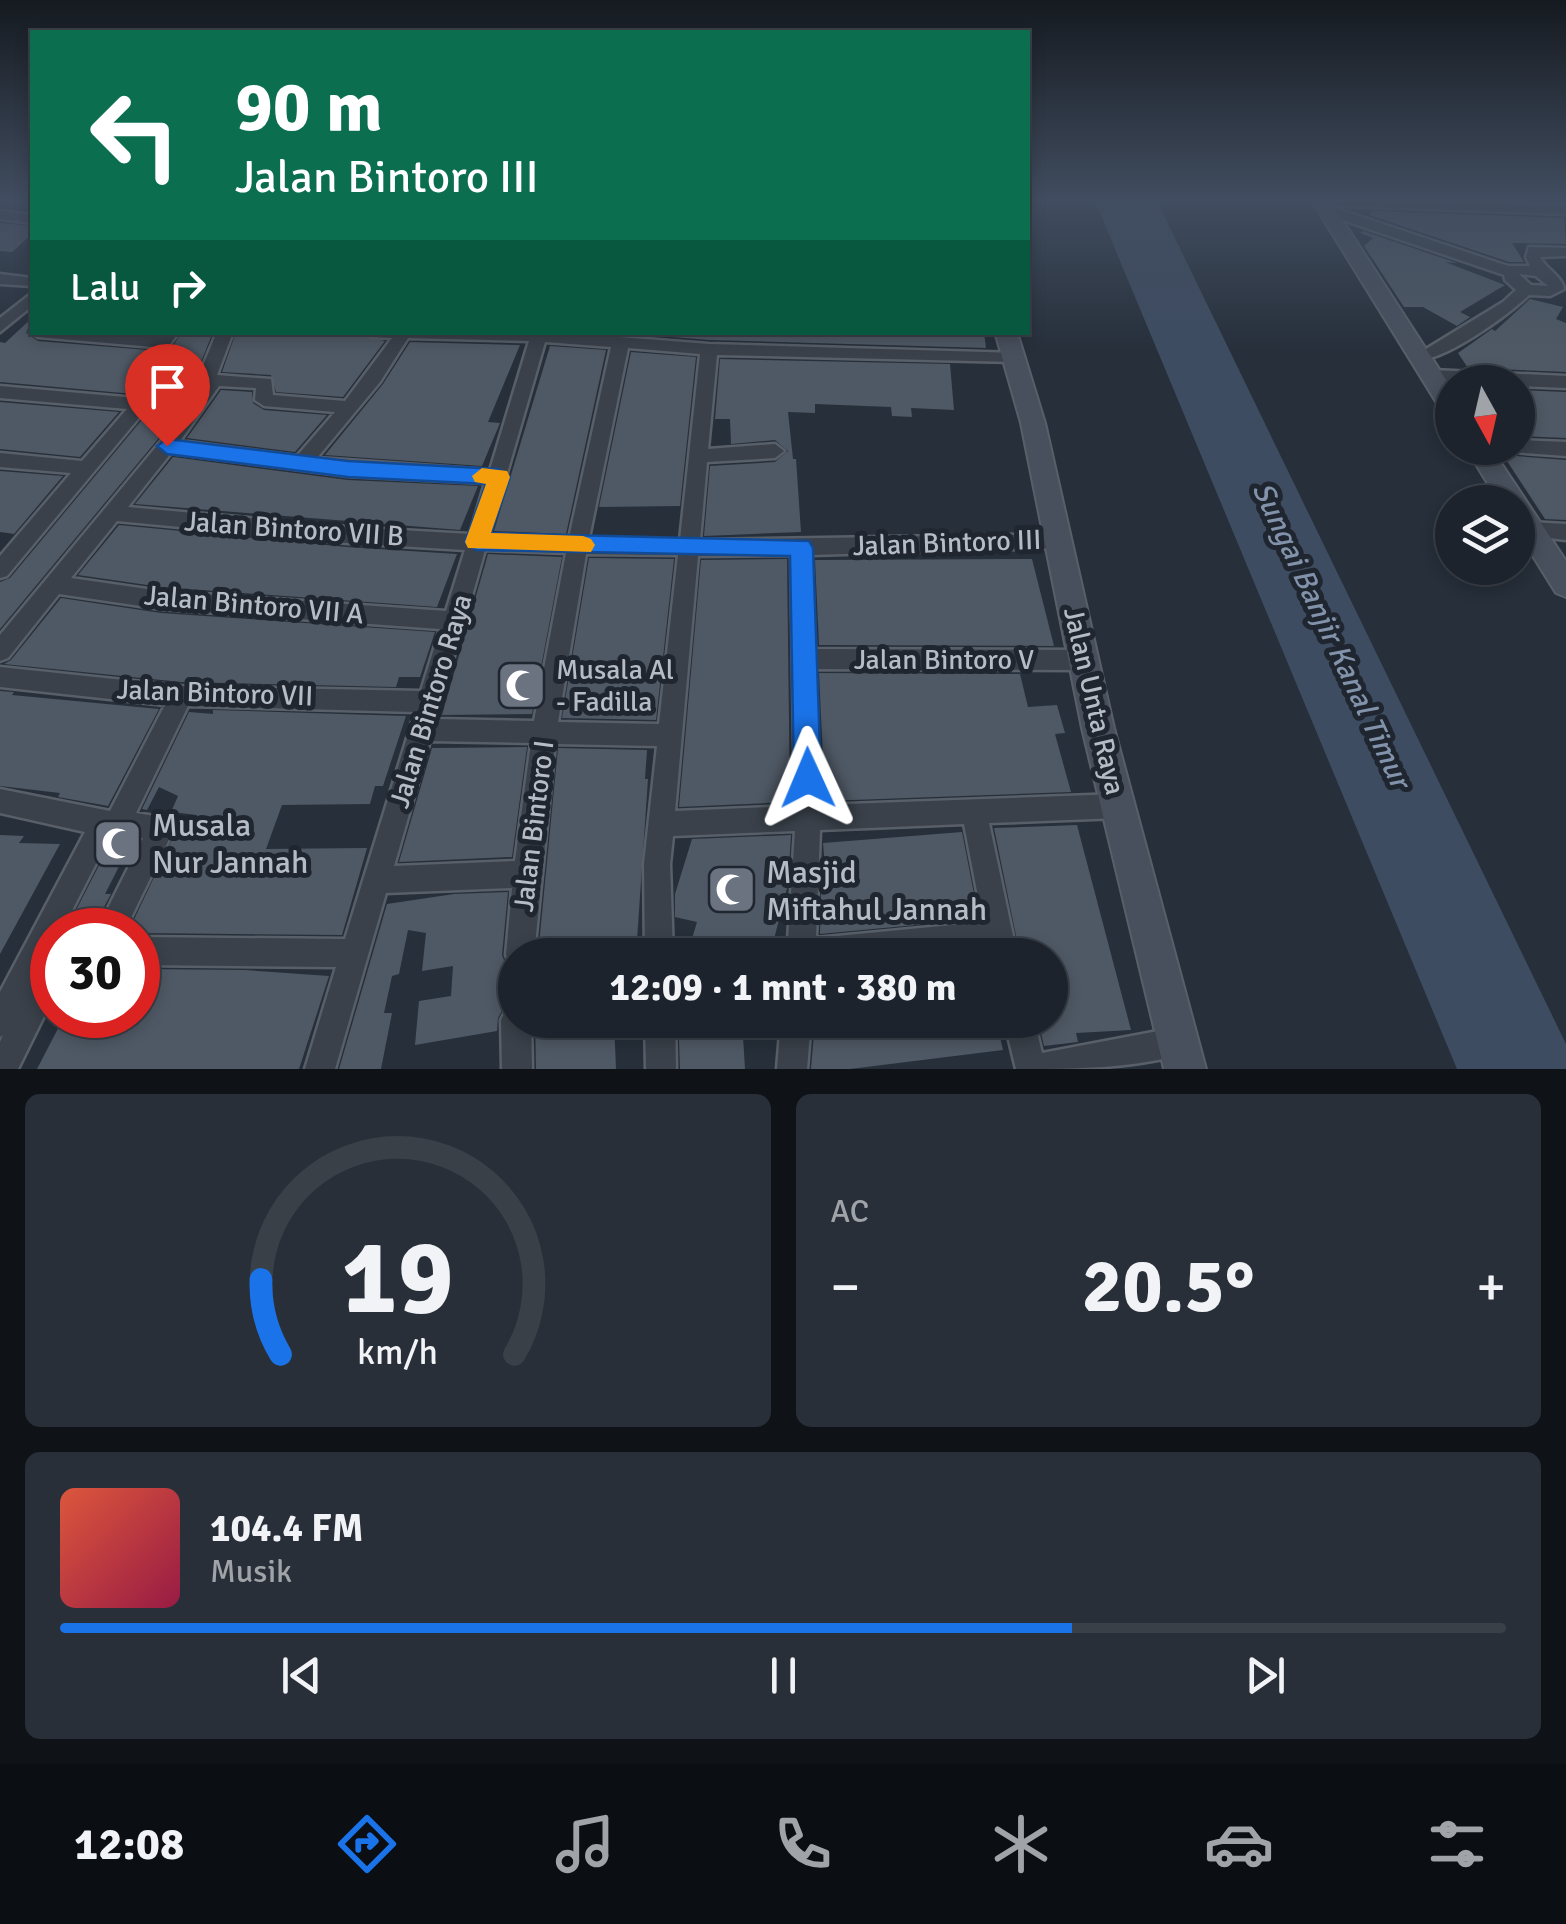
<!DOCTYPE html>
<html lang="id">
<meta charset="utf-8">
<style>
body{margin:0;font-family:Signika,sans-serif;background:#292f38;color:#f1f3f6;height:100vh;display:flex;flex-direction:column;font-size:38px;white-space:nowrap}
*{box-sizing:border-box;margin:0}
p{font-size:32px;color:#a0a4a9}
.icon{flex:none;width:55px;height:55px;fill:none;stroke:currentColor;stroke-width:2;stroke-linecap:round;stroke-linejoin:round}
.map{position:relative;height:1069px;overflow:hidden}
.details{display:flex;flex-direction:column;gap:25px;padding:25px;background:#0f1318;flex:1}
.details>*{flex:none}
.hud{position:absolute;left:30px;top:30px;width:1000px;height:305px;border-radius:0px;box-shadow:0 5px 15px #0003,0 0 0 2px #3a4048;background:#0b6e4f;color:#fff;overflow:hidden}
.needle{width:65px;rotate:172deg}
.controls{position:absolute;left:1435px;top:365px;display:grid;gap:20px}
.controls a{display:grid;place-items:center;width:100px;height:100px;border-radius:50%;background:#1c232c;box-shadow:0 5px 15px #0003,0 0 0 2px #3a4048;font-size:50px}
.speed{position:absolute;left:30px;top:908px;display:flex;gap:20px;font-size:50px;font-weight:700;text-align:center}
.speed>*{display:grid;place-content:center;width:130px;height:130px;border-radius:50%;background:#1c232c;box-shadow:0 5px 15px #0003,0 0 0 2px #3a4048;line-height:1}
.speed .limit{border:15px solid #d22;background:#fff;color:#111}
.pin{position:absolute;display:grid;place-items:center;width:85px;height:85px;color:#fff;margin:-102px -42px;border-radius:50% 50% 50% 0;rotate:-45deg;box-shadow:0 0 10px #0007}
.pin .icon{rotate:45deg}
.me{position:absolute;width:110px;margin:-55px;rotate:359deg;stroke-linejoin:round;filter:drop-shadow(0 0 8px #0008)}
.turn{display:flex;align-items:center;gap:35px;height:210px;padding:0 40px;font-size:45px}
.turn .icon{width:130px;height:130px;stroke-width:2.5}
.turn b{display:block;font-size:70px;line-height:85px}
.then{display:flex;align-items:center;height:95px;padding:0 40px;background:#0003;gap:20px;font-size:38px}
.big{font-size:75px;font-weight:800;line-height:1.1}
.details .widget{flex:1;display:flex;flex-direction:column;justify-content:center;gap:15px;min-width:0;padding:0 35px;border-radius:15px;background:#292f38}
.details .dial{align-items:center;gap:0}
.dial svg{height:260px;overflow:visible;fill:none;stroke:#3a4048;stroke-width:7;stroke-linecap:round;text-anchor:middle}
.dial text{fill:#f1f3f6;stroke:none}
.song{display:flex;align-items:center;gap:30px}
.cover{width:120px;height:120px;border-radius:15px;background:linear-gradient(135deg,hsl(10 70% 55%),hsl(340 70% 35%))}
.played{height:10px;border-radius:5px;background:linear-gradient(90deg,#1a73e8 70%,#3a4048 70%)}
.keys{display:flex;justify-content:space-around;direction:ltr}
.heat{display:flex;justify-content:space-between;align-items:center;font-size:55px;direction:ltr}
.details .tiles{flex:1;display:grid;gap:25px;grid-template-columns:1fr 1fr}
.widget:last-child{grid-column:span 2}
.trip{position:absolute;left:498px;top:938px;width:570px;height:100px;border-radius:50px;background:#1c232c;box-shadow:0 5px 15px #0003,0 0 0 2px #3a4048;font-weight:800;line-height:100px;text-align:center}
.dock{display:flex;height:160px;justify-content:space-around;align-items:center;background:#0b0e12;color:#a0a4a9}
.dock .icon{width:70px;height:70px}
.dock .active{color:#1a73e8}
.dock b{font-size:45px;color:#f1f3f6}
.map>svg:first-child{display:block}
</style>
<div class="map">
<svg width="1566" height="1069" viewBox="0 0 1566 1069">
<rect width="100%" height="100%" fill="#262f3a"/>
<path fill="#3e4c61" d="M1095,201H1157L1566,1044V1069H1457Z"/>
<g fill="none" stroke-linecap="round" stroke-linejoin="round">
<path fill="#3e4c61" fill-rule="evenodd" d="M1117,201H1139L1201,328L1197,334L1188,336L1175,328Z"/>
</g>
<g fill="#4f5965">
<path d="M1373,211L1564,218L1566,244L1512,243L1524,262H1509L1369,215Z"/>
<path d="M0,223L32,226V234L12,252L0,251Z"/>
<path d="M1363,231L1457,263L1445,262L1505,285L1460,312L1470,317L1457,326L1423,307H1404L1364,246L1373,238L1360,233Z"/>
<path d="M1530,299L1563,307L1556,319L1566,323V372L1468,368L1458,353L1492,329L1495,331Z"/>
<path d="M32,318L26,333L38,341L148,350L140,388L134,394L0,382V342L5,343Z"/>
<path d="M182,332H213L197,372L198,383L158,439L0,629V582L10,578L160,398L173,346Z"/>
<path d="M236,332L362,336L385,341L343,397L276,392L271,375L222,372Z"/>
<path d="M610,332H984L986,348L709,340Z"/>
<path d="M410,342L520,345L488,422L500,423L482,466L325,455L383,384Z"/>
<path d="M550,346L606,350L566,534L494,531Z"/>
<path d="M631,352L696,357L680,506L599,507Z"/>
<path d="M720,359L950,364L954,410L911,408L912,417L892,416L891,407L815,404V413L788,412L793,459H796L801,532L704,536L710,466L775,462L788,451L775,440L731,444L730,419H715Z"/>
<path d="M221,390L252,392L253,403L264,410L327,415L295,452L187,438Z"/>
<path d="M1518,390L1566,392V438L1518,436Z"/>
<path d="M0,402L119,412L80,457L0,449Z"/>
<path d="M1503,455L1566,460V520L1545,519Z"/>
<path d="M173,457L348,480L478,486L460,530L135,504Z"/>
<path d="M0,471L63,476L14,534L0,532Z"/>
<path d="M119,525L347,547L457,554L437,607L161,587L78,575Z"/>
<path d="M488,554L562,557L532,714L442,715Z"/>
<path d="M589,558L674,559L656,720L562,718Z"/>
<path d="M787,559L790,802L679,807L701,560Z"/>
<path d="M1032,559L1054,646L819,645L815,560Z"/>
<path d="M61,598L161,613L435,632L420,677H399L396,687L181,682L4,664L11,660Z"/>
<path d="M819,673L1020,674L1028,707L1057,705L1065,733L1055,734L1071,792L825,801Z"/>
<path d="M0,691L14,692L12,695L159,709L108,806L97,804L58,797L60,793L0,786Z"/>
<path d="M213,710L406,716L383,786H375L370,804L282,805L266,849L367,848L342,935L138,933V930H129L175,833H196L197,815L171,812L178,796L159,787L147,810L142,809L189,712L213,714Z"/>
<path d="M527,747L512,857L399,862L432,748Z"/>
<path d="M558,748L647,750L645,779H648L636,955H538Z"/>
<path d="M1077,825L1131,1030L1076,1033L1078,1042L1044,1046L1038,1020H1050V955H1020L994,828Z"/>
<path d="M962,832L979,919L820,934L821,892L827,891L823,843Z"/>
<path d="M0,835L24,836L19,843L60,844L0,954Z"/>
<path d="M791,835L788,884L770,955H687L697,922L675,917V894L692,839Z"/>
<path d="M112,840L132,841L105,894H111L104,907H90L85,918H72Z"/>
<path d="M508,892L502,955L506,965L504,1007L498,1018L497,1031L415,1045L419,1001L451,996L453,966L422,971L426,933L408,930L399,974L392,976L384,1013H392L381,1069H339L387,904L454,894Z"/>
<path d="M138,969L245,970L329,976L299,1069H37L65,1015H138Z"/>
<path d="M535,1020H614L616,1069H536Z"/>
<path d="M716,1020H742L745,1069H680L679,1040L712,1036Z"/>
<path d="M815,1020H996L1003,1050L850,1069H811Z"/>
</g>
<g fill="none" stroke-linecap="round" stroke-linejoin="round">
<defs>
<g id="street">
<path d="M1314,201L1566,206V214L1321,205Z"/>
<path d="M1322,207H1332L1508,266H1530L1526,257L1529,247L1566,248V256L1540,257C1546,269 1563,277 1564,289L1550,296L1529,295C1508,315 1442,364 1414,360V352L1426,349L1503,302L1516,290L1505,280L1504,275L1322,213ZM1519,274L1536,276L1548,286L1531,285Z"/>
<path d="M0,211L32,215V223L0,219Z"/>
<path d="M0,274L32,278V286L0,284Z"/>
<path d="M32,293V306L0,332V318Z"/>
<path d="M32,328V332H102L158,337L162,332H179L170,344L157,396L7,576L0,578V556L71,473L0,467V453L82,461L127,409L0,398V386L136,398L143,390L153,347L38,337L30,332Z"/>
<path d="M217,332H233L217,375L271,379L273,395L345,401L392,338L371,337L363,332H555L709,344L1020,353V361L1014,362L717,355L708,449L775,444L784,451L775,458L707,462L700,540L1064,534L1067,540L1064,546L1057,548L811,555L815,649L1084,650L1092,653L1095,660L1092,667L1084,670L815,669L820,805L1119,794L1128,797L1132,806L1128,815L1119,818L989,823L1017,955H989L988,949L924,955H787L795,831L673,836L670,864L673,955H645L644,864L657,746L555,744L534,955H515V967L510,965L506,955L512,888L386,893L335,1069H305L336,967L138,965V937L345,939L415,712L188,706L136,813L167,818L172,833L125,930H97L143,838L110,836L62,930H52V949L48,959L52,957V1000L18,1069H0V1042L3,1035L0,1037V992L85,832L0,813V789L110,811L165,705L0,687V667L181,686L421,691L440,629L161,609L59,594L8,658L0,661V635L161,441L202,385L203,380L200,373ZM408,338L529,341L490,470L317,458L380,382ZM545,342L611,347L569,538L489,535ZM628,348L700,354L680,540L589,538ZM219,386L256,388L255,400L264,406L335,412L297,456L180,441ZM171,453L348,476L485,483L470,534L347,527L128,507ZM117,521L347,543L465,550L446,611L161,591L71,578ZM485,550L566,553L534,721L436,719L462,628L468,621L466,617ZM586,554L678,555L659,724L558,722ZM791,555L795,806L675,811L698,556ZM430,741L531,743L515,861L394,866ZM964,824L983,922L816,938L820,830Z"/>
<path d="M1432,370L1566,376V388L1518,386V382L1426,380V372Z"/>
<path d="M1518,440L1566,442V456L1512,452L1509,448H1518Z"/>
<path d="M1530,522L1566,524V540L1523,535L1520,530L1523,525Z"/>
<path d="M515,1006V1020H531L532,1069H502L501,1020L506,1010Z"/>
<path d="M645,1020H675L676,1069H646Z"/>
<path d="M781,1020H811L807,1069H777Z"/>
<path d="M1004,1020H1034L1042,1053L1179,1027L1189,1032L1194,1042L1189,1052C1136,1069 1073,1069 1016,1069Z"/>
</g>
<g id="secondary">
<path d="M1312,201H1330L1452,389V415L1443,413Z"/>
<path d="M995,332H1017L1045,423L1114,728L1206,1069H1164L1082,728L1021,423Z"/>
<path d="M1466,448H1491L1566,561V597L1556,593L1518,532V502H1499Z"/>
</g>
</defs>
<use href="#street" stroke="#585f68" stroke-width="5"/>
<use href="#secondary" stroke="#585f68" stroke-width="4"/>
<use href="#street" fill="#3a414a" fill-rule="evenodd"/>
<use href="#secondary" fill="#48505d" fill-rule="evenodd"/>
</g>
<linearGradient id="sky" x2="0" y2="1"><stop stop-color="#151a20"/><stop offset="0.57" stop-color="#414d60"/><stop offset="1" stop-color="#414d60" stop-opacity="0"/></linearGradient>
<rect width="1566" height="351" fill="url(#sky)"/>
<path fill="#1a73e8" stroke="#114b97" stroke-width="2.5" d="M167,439L348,461L499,469L510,477L491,533L809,541L813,548L821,778L817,788L808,792L798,788L794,778L790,556L476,550L465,542L486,484L348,477L167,454L157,446Z"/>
<path fill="#f59e0b" d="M482,468L507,471L510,477L491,533L583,536L591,539L595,545L591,552L468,548L465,542L486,484L475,482L472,476Z"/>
<defs>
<symbol id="mosque-square" viewBox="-11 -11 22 22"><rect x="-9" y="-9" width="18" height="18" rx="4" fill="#6b7280" stroke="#1f262f"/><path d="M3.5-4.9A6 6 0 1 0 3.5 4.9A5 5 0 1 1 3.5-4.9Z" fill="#fff"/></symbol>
</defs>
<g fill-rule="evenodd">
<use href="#mosque-square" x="494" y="658" width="55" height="55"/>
<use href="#mosque-square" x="90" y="816" width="55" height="55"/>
<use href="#mosque-square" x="704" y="862" width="55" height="55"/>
</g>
<g text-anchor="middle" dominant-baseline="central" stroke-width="10" stroke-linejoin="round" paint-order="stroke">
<g font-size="28" fill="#b5bcc6" stroke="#1f262f">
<text transform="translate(294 529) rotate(4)">Jalan Bintoro VII B</text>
<text transform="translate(947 543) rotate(-2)">Jalan Bintoro III</text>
<text transform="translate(254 605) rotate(5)">Jalan Bintoro VII A</text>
<text x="944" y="660">Jalan Bintoro V</text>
<text transform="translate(215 693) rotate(2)">Jalan Bintoro VII</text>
<text transform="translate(431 701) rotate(-73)">Jalan Bintoro Raya</text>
<text transform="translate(1094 701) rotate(77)">Jalan Unta Raya</text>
<text transform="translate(534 826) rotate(-83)">Jalan Bintoro I</text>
</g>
<g font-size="28" fill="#b5bcc6" stroke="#1f262f" text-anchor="start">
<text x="556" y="670">Musala Al<tspan x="556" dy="32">- Fadilla</tspan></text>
</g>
<g font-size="30" font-style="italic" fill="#8192aa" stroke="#1f262f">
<text transform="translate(1331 635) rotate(65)">Sungai Banjir Kanal Timur</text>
</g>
<g font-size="32" fill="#b5bcc6" stroke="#1f262f" text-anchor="start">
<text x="152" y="825">Musala<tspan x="152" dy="37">Nur Jannah</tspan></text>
<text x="766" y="872">Masjid<tspan x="766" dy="37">Miftahul Jannah</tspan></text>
</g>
</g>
</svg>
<div class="controls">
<a><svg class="needle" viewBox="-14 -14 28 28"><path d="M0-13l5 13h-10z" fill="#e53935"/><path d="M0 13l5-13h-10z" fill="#a0a4a9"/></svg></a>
<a><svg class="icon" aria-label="layers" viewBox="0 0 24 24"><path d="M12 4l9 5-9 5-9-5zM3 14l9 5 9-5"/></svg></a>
</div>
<div class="speed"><div class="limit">30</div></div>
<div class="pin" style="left:167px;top:446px;background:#d93025"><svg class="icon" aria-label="arrive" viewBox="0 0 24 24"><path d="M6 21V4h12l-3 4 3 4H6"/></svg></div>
<svg class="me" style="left:808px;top:778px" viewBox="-20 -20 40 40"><path d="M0-17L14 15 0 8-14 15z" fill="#1a73e8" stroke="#fff" stroke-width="4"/></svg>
<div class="trip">12:09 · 1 mnt · 380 m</div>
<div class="hud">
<div class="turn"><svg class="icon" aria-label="left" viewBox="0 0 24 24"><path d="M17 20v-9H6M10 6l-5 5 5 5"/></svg><div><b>90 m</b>Jalan Bintoro III</div></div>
<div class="then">Lalu<svg class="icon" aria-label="right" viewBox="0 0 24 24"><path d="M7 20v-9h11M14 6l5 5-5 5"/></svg></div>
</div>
</div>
<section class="details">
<div class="tiles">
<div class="widget dial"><svg viewBox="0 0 100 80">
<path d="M14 69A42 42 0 1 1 86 69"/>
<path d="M14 69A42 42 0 0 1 8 46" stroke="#1a73e8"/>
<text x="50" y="56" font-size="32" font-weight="700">19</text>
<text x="50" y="72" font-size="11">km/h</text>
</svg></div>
<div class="widget"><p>AC</p>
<div class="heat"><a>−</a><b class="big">20.5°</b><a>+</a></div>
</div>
<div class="widget">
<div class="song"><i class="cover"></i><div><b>104.4 FM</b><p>Musik</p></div></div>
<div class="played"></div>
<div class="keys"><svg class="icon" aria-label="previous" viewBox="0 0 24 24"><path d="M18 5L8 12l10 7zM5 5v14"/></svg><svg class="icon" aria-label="pause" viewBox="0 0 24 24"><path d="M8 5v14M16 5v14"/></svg><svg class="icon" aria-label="next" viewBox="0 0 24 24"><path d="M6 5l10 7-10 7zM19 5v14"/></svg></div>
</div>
</div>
</section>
<nav class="dock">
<b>12:08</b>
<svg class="icon active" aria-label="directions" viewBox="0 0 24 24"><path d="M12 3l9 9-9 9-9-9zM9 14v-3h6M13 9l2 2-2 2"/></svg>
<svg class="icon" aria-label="music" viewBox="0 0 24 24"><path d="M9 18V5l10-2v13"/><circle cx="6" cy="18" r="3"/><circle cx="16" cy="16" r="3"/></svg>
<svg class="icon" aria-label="phone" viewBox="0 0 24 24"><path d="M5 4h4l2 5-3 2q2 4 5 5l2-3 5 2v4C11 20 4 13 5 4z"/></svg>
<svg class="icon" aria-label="climate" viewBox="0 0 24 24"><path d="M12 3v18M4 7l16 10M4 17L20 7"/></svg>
<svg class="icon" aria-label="car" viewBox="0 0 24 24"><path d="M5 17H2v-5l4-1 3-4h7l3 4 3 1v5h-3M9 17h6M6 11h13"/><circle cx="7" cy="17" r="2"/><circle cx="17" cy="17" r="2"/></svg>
<svg class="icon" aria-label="filters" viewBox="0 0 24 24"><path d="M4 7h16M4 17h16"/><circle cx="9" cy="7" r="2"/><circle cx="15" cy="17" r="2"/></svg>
</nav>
